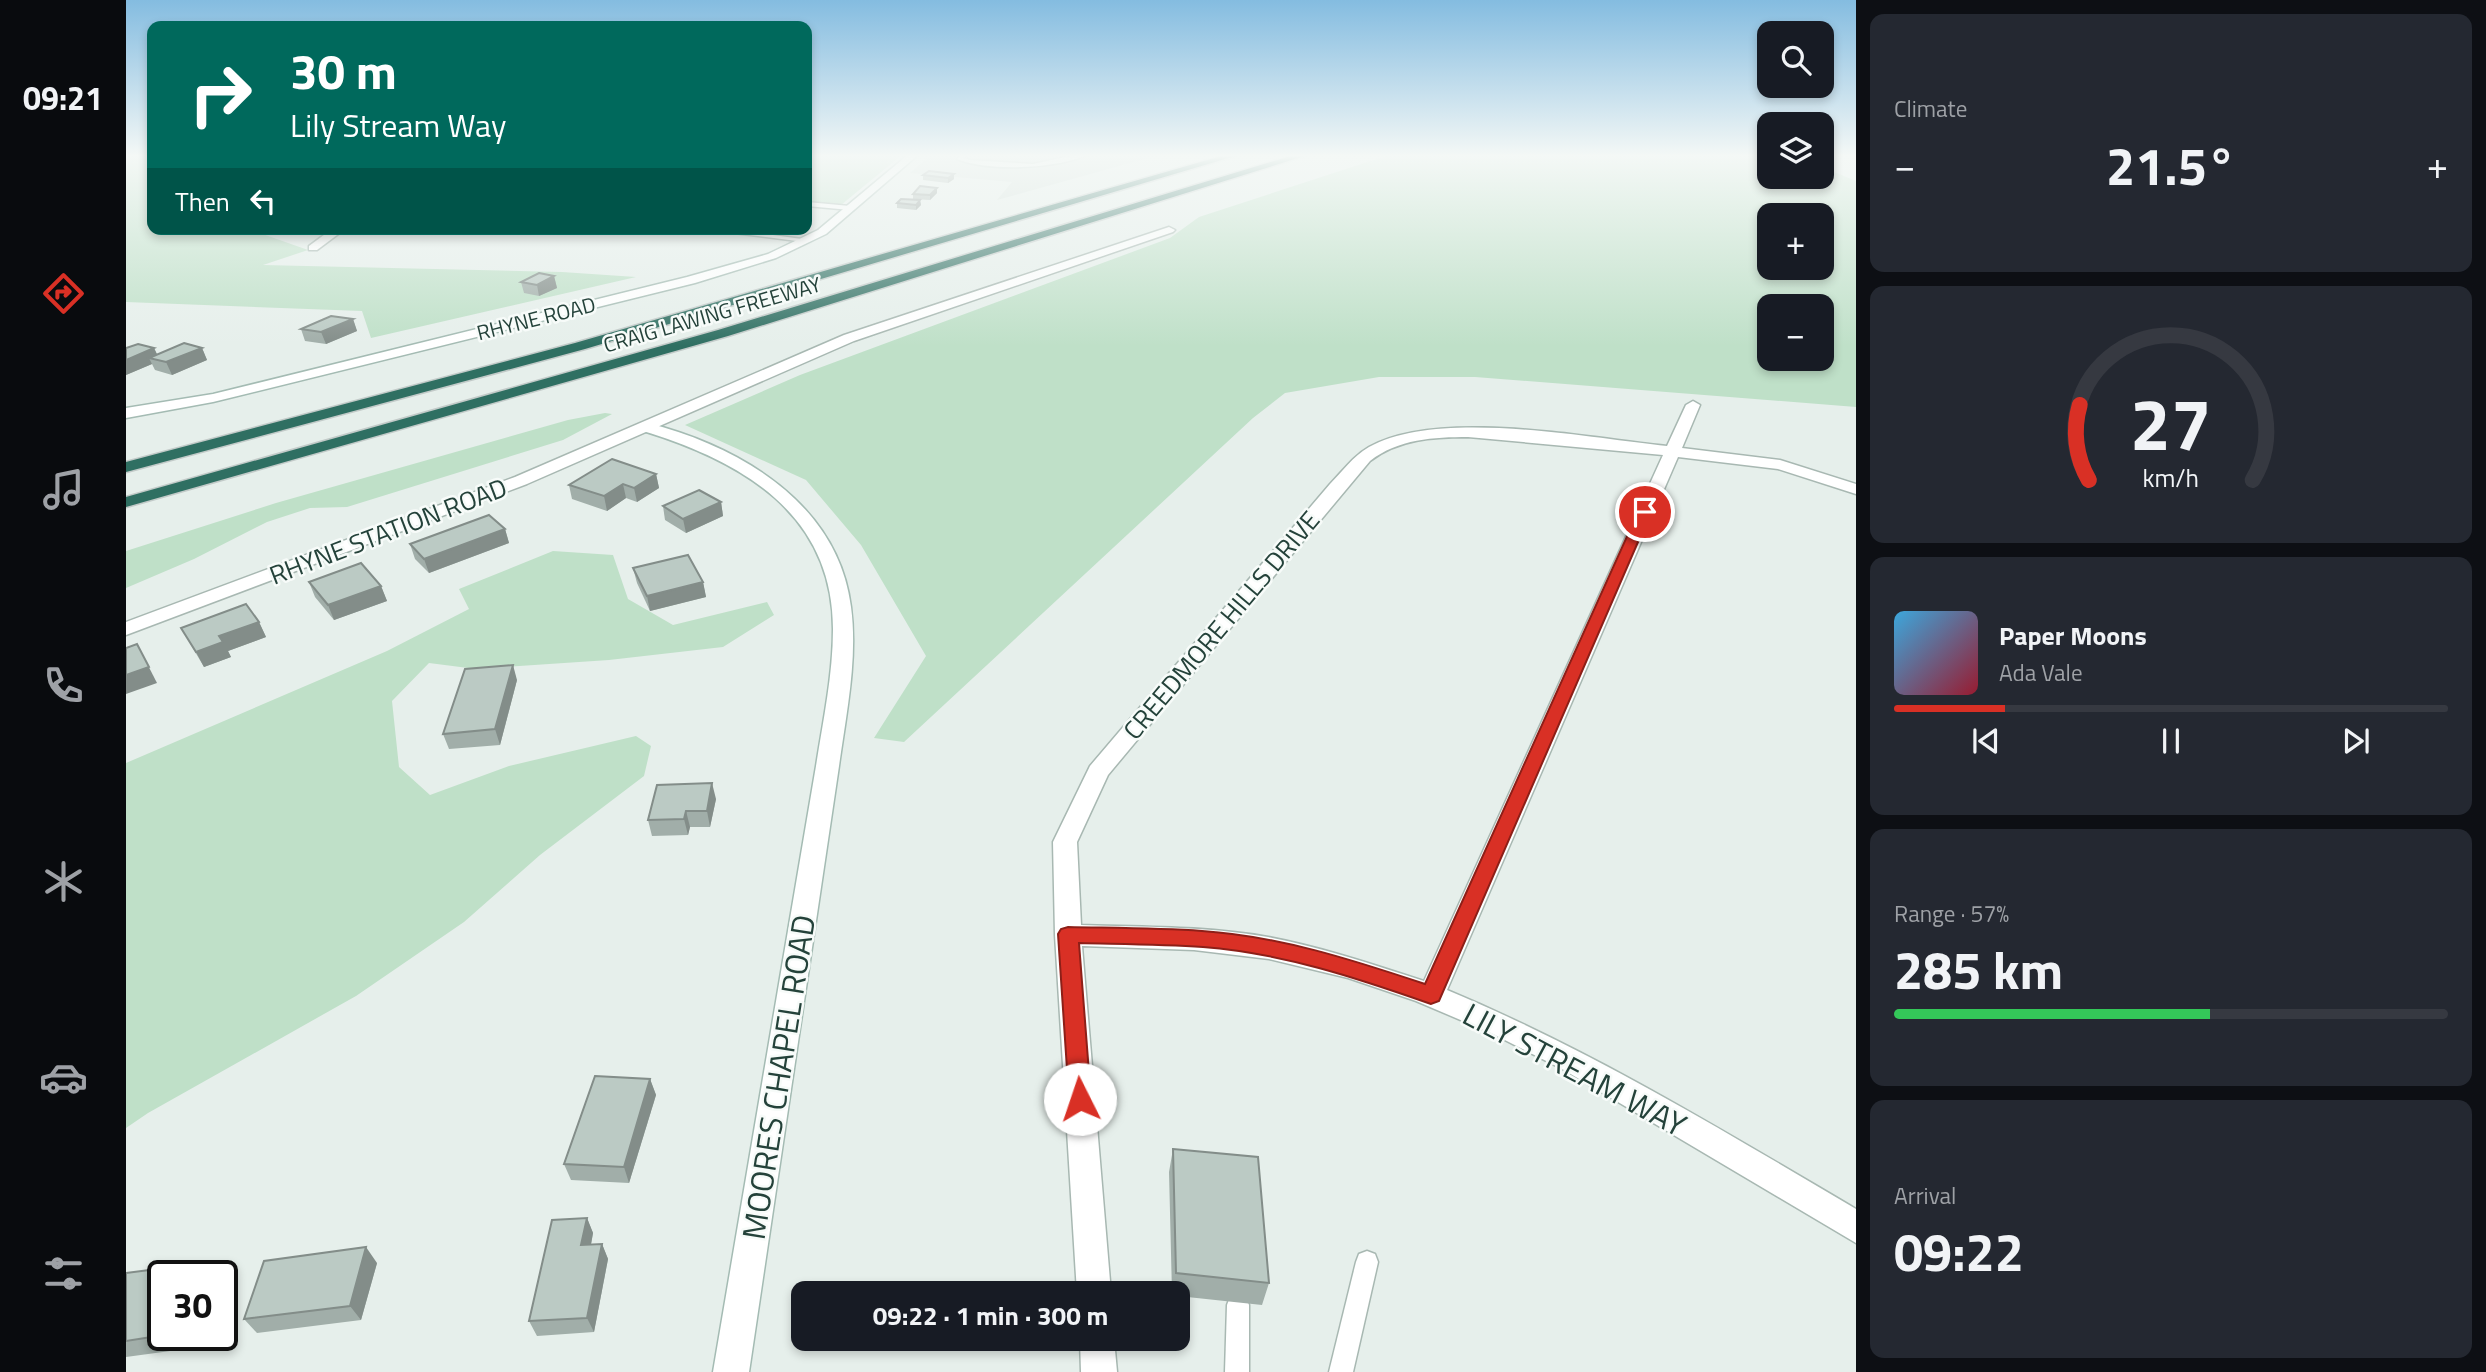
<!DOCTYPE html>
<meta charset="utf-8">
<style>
body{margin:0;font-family:"Titillium Web",sans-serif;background:#242831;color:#f1f3f6;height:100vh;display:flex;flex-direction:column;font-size:26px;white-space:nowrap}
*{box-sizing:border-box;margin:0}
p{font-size:23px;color:#9ea1a6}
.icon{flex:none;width:38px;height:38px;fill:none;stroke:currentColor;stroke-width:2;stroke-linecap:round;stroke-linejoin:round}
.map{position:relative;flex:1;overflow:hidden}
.drawer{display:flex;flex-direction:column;gap:14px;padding:14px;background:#0d0f14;width:630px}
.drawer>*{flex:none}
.banner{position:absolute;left:21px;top:21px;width:665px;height:214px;border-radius:14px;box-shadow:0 4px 10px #0003;background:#00695c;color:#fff;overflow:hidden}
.tools{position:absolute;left:1631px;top:21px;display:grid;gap:14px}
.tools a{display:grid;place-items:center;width:77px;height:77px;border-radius:14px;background:#171b24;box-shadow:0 4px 10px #0003;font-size:35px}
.speed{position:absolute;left:21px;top:1260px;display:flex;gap:14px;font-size:35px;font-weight:700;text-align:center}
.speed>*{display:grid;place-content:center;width:91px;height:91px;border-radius:50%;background:#171b24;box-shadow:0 4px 10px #0003;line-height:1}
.speed .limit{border:4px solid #111;border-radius:10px;background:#fff;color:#111}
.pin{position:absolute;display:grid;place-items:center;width:60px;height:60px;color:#fff;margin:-30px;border:4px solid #fff;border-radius:50%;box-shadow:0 2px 7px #0007}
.me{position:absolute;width:77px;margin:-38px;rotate:356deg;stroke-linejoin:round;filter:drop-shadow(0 0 5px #0008)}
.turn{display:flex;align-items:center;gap:24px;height:147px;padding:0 28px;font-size:32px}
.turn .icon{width:91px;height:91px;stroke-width:2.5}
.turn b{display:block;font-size:49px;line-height:60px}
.then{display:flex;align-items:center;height:66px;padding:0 28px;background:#0003;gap:14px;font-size:26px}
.big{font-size:52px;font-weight:700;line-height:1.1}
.drawer .widget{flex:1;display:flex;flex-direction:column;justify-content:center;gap:10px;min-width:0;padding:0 24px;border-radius:14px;background:#242831}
.drawer .dial{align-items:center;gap:0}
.dial svg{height:182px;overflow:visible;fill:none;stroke:#363941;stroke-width:7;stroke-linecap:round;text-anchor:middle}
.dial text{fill:#f1f3f6;stroke:none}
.song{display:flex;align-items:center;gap:21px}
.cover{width:84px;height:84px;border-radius:10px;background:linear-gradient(135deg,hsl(200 70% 55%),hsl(350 70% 35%))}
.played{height:7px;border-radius:4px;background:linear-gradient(90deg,#d93025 20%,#363941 20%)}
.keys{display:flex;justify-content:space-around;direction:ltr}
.heat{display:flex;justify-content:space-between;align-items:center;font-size:38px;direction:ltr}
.charge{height:10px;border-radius:5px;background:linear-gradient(90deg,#34c759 57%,#363941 0)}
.trip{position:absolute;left:665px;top:1281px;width:399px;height:70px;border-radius:14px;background:#171b24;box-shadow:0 4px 10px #0003;font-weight:700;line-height:70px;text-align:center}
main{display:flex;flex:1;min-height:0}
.tabs{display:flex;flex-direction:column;width:126px;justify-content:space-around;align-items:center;background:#090b0e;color:#9ea1a6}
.tabs .icon{width:49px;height:49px}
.tabs .current{color:#d93025}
.tabs b{font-size:32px;color:#f1f3f6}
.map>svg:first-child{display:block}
</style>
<main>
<nav class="tabs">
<b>09:21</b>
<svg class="icon current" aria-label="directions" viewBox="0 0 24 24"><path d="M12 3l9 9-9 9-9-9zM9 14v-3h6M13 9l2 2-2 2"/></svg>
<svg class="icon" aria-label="music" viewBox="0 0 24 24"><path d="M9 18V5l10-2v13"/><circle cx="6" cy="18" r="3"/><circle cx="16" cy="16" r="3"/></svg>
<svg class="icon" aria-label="phone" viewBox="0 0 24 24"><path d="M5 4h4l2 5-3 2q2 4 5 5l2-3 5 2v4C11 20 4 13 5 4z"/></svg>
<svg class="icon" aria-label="climate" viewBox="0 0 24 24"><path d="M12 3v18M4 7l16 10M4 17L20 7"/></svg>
<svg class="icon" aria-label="car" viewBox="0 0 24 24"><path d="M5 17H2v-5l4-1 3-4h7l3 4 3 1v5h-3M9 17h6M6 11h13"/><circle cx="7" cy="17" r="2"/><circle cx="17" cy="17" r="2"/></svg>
<svg class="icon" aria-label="filters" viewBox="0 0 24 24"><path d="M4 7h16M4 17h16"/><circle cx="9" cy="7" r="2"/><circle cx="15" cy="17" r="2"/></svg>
</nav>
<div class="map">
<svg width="1730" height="1372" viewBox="0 0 1730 1372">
<rect width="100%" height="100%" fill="#e6efeb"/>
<path fill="#d4dfda" d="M806,154H1036L871,200L886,182L784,173Z"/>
<g fill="#bfe0c8" fill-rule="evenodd">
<path d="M0,154H26V192L23,201L26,203V229H122L182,250L137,265L436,272L510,277L245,338L236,311L0,302Z"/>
<path d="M681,154H777L715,205L681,202Z"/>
<path d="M1266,154H1643V177H1696V167L1730,181V407L1349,377H1253L1159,393L1127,418L778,742L748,738L800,656L735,545L680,480L559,425L674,375L1044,238L1073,217ZM1696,215V268H1643V215ZM1696,306V359H1643V306Z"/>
<path d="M479,413L486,414L437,440L221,507L184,508L141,522L68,559L0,588V551L150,503L442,420Z"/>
<path d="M427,551L487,555L502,599L547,625L641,602L648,615L597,647L483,660L350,669L303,663L266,701L273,767L304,795L383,766L510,736L525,746L518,776L414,855L338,922L230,996L22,1113L0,1128V763L261,651L343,609L333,589Z"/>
</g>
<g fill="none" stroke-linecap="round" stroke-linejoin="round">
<defs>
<g id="lane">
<path d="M835,154H841L837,158L844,160L907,164L953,154H963C932,169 863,172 831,159Z"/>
<path d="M681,202L724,206L728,208L724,210L681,206Z"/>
<path d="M576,229H602L683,240L679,242Z"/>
<path d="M1241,1251L1249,1254L1252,1262L1227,1372H1203L1230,1262L1233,1254Z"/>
<path d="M1112,1294L1120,1297L1123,1305V1372H1099L1101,1305L1104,1297Z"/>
</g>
<g id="street">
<path d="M1043,227L1049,230L1047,232L728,341L401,484L0,635V622L389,477L718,335Z"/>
<path d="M206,229H219L191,250H183V246Z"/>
<path d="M1567,401L1574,405L1556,448L1654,460L1730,484V494L1652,469L1552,457L1321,990C1465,1050 1596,1130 1730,1209V1243L1438,1070L1365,1033L1290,1001L1222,978L1143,959L1068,950L956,946L985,1293H951L929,935L927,842L964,766L1204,484C1216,472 1227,456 1243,447C1313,408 1461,438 1541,446L1560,405ZM1342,437L1537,455L1298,981C1246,964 1195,947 1142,937C1081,926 1017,927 955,925L951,842L982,775L1244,461C1272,439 1308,437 1342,437Z"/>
<path d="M954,1339H988L991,1372H955Z"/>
</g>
<g id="secondary">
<path d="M783,154H793L700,234L650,258L569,283L87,402L0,418V408L87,394L561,277L642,254L692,230Z"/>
<path d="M522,423C615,447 712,504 725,607C732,659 720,715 713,766L623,1372H587L690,766C697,721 707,675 707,629C707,513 615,461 517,431L514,428Z"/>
</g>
<g id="highway">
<path d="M1102,154H1116L459,349L0,472V462L449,343Z"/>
<path d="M1171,154H1185L602,336L0,507V497L592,330Z"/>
</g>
</defs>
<use href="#lane" stroke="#a8b8b2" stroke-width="3"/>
<use href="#street" stroke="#a8b8b2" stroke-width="3"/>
<use href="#secondary" stroke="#a4bbb3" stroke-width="3"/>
<use href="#highway" stroke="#c2cac8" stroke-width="3"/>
<use href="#lane" fill="#fff" fill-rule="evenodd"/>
<use href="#street" fill="#fff" fill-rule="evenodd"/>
<use href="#secondary" fill="#fff" fill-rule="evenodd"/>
<use href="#highway" fill="#2f6f62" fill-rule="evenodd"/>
</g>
<g fill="#a1aea9">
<path d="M797,175L828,179L822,183L797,180Z"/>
<path d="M811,193L804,200L787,199V194Z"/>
<path d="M794,200L795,205L790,210L771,208V203Z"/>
<path d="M428,276L431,288L413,296L398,293L395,282Z"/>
<path d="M227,319L231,331L200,344L179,341L175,329Z"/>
<path d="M0,348H28L31,354L76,348L81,360L46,375L29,370L26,364L0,375Z"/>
<path d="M530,474L533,488L511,502L500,498L481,511L446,499L443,485Z"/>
<path d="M595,502L597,516L560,533L539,520L537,506Z"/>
<path d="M379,529L383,543L303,573L289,559L284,544Z"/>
<path d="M507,568L577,582L580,597L524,611L511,583Z"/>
<path d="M183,582L255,586L261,601L208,620L189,597Z"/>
<path d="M133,622L140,637L102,651L105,657L78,667L55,628Z"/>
<path d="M391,680L374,745L323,749L317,734Z"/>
<path d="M590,799L584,827H564L562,835L526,836L522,820Z"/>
<path d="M524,1079L530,1095L503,1183L445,1180L438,1164Z"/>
<path d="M1047,1149L1143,1283L1136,1305L1052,1296V1293H1046L1043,1172Z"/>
<path d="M461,1218L467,1233L465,1245L476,1244L482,1259L468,1332L411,1336L403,1321Z"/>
<path d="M251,1263L235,1320L131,1333L118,1319Z"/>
<path d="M0,1273L37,1335H63L59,1349L0,1357Z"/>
</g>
<g fill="#838d89">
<path d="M828,174V179L822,183V178Z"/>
<path d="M811,188V193L804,200V195Z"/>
<path d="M794,200L795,205L790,210V205Z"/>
<path d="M261,229H284L263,234Z"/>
<path d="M428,276L431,288L413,296L411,285Z"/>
<path d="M227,319L231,331L200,344L195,332Z"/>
<path d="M28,348L34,361L23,358L26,364L0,375V360Z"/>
<path d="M76,348L81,360L46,375L40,362Z"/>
<path d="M530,474L533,488L511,502L508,488Z"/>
<path d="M497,484L500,498L481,511L478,496Z"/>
<path d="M595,502L597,516L560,533L557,519Z"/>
<path d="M379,529L383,543L303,573L298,559Z"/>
<path d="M577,582L580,597L524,611L521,596Z"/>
<path d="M255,586L261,601L208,620L202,605Z"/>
<path d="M133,622L140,637L102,651L105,657L78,667L70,652L93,636Z"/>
<path d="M11,644L31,683L0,694V675Z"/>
<path d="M387,665L391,680L374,745L369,729Z"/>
<path d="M586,783L590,799L584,827L581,811Z"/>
<path d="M560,811L564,827L562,835L558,819Z"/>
<path d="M524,1079L530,1095L503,1183L498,1167Z"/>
<path d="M461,1218L467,1233L462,1260L455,1245Z"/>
<path d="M476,1244L482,1259L468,1332L461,1318Z"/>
<path d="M240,1247L251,1263L235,1320L224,1306Z"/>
<path d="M70,1264L80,1276H65Z"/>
<path d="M45,1335H63L59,1349Z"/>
</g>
<g fill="#bbcac4" stroke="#838d89" stroke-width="2">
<path d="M803,171L828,174L822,178L797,175Z"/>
<path d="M794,186L811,188L804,195L787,194Z"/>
<path d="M775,199L794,200L790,205L771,203Z"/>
<path d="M413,273L428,276L411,285L395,282Z"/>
<path d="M205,316L227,319L195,332L175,329Z"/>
<path d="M58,343L76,348L40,362L23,358Z"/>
<path d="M12,344L28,348L0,360V348Z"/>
<path d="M486,459L530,474L508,488L497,484L478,496L443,485Z"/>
<path d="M573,490L595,502L557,519L537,506Z"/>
<path d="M363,515L379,529L298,559L284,544Z"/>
<path d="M562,555L577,582L521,596L507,568Z"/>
<path d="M235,563L255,586L202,605L183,582Z"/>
<path d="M120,604L133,622L93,636L97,642L70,652L55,628Z"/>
<path d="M11,644L23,667L0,675V648Z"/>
<path d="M387,665L369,729L317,734L339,669Z"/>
<path d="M586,783L581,811H560L558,819L522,820L531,785Z"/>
<path d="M469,1076L524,1079L498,1167L438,1164Z"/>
<path d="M1047,1149L1132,1157L1143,1283L1050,1273Z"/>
<path d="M461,1218L455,1245L476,1244L461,1318L403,1321L426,1220Z"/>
<path d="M240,1247L224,1306L118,1319L138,1261Z"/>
<path d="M70,1264L65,1276H37V1335H38L0,1341V1273Z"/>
</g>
<linearGradient id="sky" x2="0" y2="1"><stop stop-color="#84bce0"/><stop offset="0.45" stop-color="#f4f8f6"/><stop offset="1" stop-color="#f4f8f6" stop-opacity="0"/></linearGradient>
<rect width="1730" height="346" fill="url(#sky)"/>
<path fill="#d93025" stroke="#8d1f18" stroke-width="2" d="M1519,508L1525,512L1313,1001L1305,1004C1231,978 1156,953 1077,947C1036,944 994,944 953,943L965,1099L962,1107L954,1110L946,1107L943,1099L932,934L935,929L942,927C987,928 1032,928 1076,931C1153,936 1227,960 1299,984L1512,512Z"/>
<g text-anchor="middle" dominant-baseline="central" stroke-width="5" stroke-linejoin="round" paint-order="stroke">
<g font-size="21" fill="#24423a" stroke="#f7fbf9">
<text transform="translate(586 314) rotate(-16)">CRAIG LAWING FREEWAY</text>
<text transform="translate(410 318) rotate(-14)">RHYNE ROAD</text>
</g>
<g font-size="26" fill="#24423a" stroke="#f7fbf9">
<text transform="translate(262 531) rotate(-21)">RHYNE STATION ROAD</text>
<text transform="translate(1095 625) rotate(-50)">CREEDMORE HILLS DRIVE</text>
</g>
<g font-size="32" fill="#24423a" stroke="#f7fbf9">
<text transform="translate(1449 1069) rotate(28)">LILY STREAM WAY</text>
<text transform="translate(652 1077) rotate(-81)">MOORES CHAPEL ROAD</text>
</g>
</g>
</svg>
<div class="tools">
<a><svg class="icon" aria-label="search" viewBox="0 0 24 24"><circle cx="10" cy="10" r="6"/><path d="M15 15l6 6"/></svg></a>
<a><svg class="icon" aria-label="layers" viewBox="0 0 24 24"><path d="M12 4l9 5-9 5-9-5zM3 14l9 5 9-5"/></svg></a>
<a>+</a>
<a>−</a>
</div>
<div class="speed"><div class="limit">30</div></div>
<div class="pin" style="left:1519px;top:512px;background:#d93025"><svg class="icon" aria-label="arrive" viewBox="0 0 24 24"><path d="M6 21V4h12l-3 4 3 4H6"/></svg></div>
<svg class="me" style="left:954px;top:1099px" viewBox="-20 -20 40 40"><circle r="19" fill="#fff"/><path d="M0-13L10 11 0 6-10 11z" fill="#d93025"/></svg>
<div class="trip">09:22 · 1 min · 300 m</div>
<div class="banner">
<div class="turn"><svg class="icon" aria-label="right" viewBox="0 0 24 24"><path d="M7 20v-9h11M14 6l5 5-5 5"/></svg><div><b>30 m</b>Lily Stream Way</div></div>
<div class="then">Then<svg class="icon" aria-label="left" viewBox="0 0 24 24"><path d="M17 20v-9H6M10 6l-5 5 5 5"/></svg></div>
</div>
</div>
<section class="drawer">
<div class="widget"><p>Climate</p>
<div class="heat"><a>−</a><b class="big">21.5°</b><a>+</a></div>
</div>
<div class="widget dial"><svg viewBox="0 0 100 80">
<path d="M14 69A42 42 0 1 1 86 69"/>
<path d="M14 69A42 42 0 0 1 10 36" stroke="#d93025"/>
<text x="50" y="56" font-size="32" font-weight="700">27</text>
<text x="50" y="72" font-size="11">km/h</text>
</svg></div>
<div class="widget">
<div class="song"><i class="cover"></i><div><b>Paper Moons</b><p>Ada Vale</p></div></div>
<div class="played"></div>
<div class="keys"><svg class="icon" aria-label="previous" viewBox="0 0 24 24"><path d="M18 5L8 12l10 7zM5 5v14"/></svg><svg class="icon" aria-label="pause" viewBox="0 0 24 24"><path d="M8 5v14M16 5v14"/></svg><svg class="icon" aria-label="next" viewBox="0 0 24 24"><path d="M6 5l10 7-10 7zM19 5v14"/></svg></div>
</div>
<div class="widget"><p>Range · 57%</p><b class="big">285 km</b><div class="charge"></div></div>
<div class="widget"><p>Arrival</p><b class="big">09:22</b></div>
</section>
</main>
